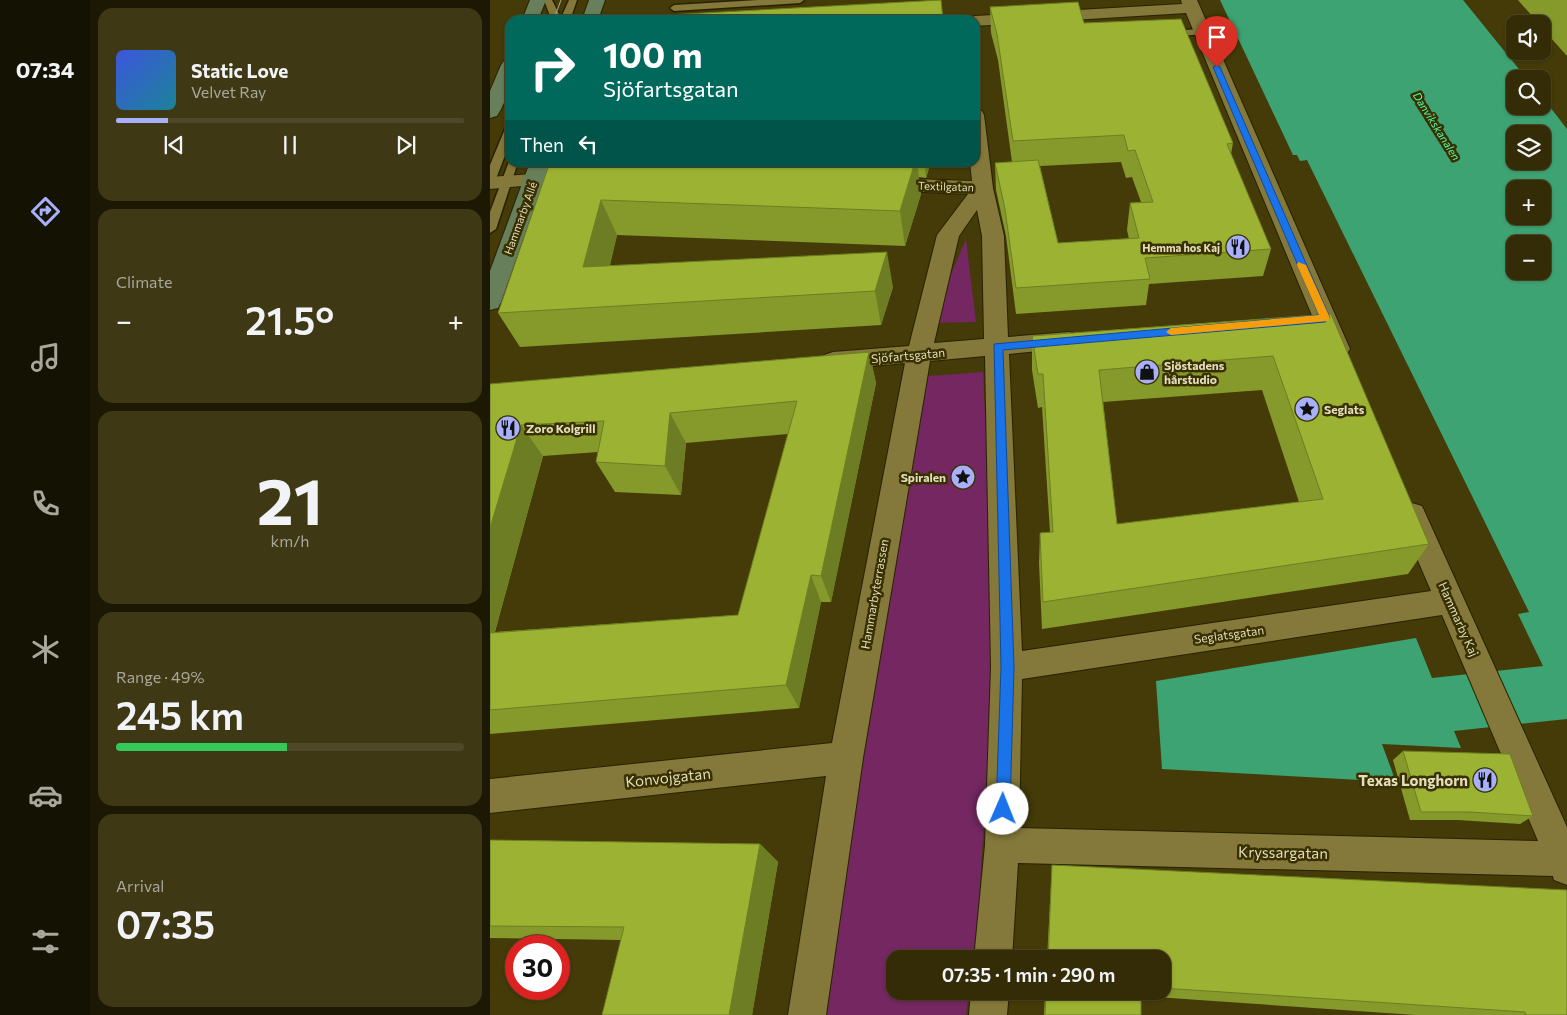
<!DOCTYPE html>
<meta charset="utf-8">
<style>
body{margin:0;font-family:Commissioner,sans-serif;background:#3e3814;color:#f1f3f6;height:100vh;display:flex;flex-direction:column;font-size:19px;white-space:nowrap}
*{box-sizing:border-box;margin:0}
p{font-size:16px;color:#a9a79b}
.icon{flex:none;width:28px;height:28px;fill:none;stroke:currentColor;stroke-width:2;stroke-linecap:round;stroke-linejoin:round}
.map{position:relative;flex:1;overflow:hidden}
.sheet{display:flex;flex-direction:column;gap:8px;padding:8px;background:#1c1803;width:400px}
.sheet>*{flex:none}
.banner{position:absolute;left:15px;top:15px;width:475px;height:152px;border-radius:15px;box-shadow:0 1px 4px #0004,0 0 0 1px #4e4828;background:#00695c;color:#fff;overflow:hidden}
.tools{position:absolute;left:1016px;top:15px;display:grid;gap:10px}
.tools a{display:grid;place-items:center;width:45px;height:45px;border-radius:10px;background:#332c06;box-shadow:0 1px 4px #0004,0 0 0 1px #4e4828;font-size:25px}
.speed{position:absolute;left:15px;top:935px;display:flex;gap:10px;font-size:25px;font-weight:700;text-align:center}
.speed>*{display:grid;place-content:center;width:65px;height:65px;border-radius:50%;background:#332c06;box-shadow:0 1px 4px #0004,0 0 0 1px #4e4828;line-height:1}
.speed .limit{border:8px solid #d22;background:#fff;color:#111}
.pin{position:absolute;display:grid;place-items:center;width:42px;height:42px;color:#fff;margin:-51px -21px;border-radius:50% 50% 50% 0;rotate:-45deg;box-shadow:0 0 5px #0007}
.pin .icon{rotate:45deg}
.me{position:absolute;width:55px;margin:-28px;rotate:1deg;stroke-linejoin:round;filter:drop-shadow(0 0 4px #0008)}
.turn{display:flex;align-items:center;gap:18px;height:105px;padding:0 15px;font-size:22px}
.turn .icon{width:65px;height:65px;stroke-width:2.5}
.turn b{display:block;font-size:35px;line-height:42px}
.then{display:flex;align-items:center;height:48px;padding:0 15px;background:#0003;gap:10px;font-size:19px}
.big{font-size:38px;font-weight:600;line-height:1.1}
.sheet .card{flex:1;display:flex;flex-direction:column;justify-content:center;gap:8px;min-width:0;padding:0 18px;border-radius:15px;background:#3e3814}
.sheet .dial{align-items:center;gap:0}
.dial b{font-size:65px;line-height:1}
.song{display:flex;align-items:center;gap:15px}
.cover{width:60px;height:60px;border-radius:8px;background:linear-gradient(135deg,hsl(230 70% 55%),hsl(190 70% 35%))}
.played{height:5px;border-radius:2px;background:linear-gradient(90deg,#a8b0fc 15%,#4e4828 15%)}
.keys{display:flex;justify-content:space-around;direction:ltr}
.heat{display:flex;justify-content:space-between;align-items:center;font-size:28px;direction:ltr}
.charge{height:8px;border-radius:4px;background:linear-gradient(90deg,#34c759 49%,#4e4828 0)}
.trip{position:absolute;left:396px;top:950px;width:285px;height:50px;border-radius:15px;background:#332c06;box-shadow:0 1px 4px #0004,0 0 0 1px #4e4828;font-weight:600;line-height:50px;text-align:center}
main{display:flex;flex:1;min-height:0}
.tab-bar{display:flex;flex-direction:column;width:90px;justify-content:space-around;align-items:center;background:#141202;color:#a9a79b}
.tab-bar .icon{width:35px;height:35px}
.tab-bar .active{color:#a8b0fc}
.tab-bar b{font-size:22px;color:#f1f3f6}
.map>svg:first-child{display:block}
</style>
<main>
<nav class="tab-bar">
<b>07:34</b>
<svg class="icon active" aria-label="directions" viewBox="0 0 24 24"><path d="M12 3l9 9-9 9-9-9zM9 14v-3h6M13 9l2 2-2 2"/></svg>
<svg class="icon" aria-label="music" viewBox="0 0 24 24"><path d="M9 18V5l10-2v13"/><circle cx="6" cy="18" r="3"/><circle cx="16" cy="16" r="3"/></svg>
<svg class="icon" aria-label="phone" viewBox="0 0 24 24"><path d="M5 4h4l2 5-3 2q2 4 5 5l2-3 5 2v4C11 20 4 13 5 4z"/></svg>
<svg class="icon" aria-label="climate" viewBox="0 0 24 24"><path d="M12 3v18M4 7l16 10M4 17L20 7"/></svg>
<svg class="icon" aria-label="car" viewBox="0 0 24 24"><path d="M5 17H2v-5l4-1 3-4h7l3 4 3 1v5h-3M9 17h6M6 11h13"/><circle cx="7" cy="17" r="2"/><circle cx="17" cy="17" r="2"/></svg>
<svg class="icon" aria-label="filters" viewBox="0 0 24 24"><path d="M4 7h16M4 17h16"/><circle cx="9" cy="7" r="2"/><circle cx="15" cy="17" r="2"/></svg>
</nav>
<section class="sheet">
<div class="card">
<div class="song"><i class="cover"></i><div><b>Static Love</b><p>Velvet Ray</p></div></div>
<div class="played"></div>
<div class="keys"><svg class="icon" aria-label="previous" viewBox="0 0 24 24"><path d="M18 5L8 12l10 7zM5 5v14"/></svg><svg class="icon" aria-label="pause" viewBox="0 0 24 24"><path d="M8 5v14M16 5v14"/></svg><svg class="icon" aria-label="next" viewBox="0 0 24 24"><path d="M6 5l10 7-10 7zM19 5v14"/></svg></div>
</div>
<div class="card"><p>Climate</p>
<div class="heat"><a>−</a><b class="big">21.5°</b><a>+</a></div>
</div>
<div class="card dial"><b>21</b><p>km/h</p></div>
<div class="card"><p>Range · 49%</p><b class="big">245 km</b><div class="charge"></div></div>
<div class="card"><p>Arrival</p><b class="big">07:35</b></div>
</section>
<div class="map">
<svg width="1077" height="1015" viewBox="0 0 1077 1015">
<rect width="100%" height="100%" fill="#443b08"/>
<g fill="#742761">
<path d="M476,239L486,322L440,323Z"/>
<path d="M493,372L501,533L502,691L489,902L483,959H405V991H479L476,1015H337L356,878L376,698L438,376Z"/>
</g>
<path fill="#3ea372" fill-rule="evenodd" d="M730,0H973L1037,79H1025V106H1052L1053,98L1077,129V719L964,731L971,748L892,744L906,782L672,769L666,681L926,638L942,678L1053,666L1028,614L1039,612L817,160L810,161L807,155H803ZM1025,134H1052V161H1025ZM1025,189H1052V216H1025ZM1025,244H1052V271H1025Z"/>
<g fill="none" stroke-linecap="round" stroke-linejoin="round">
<defs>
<g id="lane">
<path d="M54,0H62L70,16L68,20H58L60,16Z"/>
<path d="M79,0H87L80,20H70Z"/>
<path d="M268,0H314L310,3L184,11L180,8L184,5Z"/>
<path d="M712,29L715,30V34L676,37L671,34L676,31Z"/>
<path d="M20,126V142L6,179L0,182V165L15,129Z"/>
<path d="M20,159V162H28L6,229L0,233V212Z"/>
</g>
<g id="street">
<path d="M691,0H707L860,349L856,355L848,358L840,355L836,349L696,13L485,26V20H477L485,16L692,4Z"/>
<path d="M485,109L492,111L494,115L503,188L514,236L518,337L579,332L587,334L591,340L587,346L579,348L519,354L532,651L941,591L908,514L912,506L922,503L932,506L1077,827V885L1064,880L1063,876L528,863L522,959H484L495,845L501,667L495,356L440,361L373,758L336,1015H298L336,776L0,813V779L342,743L415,363L343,370L334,367L331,361L334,355L343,352L419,346L447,235L478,194L392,190L385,188L382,184L385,180L392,178L482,181L480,162H485ZM487,210L492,236L494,339L444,343L469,236ZM952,615L1048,841L529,828L532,679Z"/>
<path d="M70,172L77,174L80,178L77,182L0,189V177Z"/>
<path d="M481,991H519L517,1015H479Z"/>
</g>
<g id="secondary">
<path d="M40,0H56L48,20H32Z"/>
<path d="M99,0H115L108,20H92Z"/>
<path d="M20,60C20,80 19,98 7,116L0,118V91L11,65L14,61Z"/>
<path d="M40,162H60L11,302L8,308L0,310V271Z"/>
</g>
</defs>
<use href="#lane" stroke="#282201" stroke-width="3"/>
<use href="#street" stroke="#282201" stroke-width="2"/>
<use href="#secondary" stroke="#282201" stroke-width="2"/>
<use href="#lane" fill="#84783a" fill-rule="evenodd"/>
<use href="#street" fill="#84783a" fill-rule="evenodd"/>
<use href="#secondary" fill="#677f5b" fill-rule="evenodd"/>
<path stroke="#b4ae89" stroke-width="1" d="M65,16L71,0"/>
</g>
<g fill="#86992b" fill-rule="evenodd">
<path d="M1028,0H1077V56L1052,28V24H1049Z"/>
<path d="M500,7L594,23L743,143L741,154L781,249L773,276L659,284L656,305L526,314L516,236L506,190L505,163L522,162L508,60L501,33ZM631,162L636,178L642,177L651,202L640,203L637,230L639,239L568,243L550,166Z"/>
<path d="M60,162H448V165H440L436,178L429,177L431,194L415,246L127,235L120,265L403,287L391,325L30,347L8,313Z"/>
<path d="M841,314L939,544L918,574L552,629L549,563L550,533L560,532L552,407L548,408L542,370V336ZM772,390L809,502L627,524L613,402Z"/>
<path d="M379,352L386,383L341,602H331L309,708L0,734V384ZM298,434L248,615L5,632L53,456L108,452L106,462L125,492L191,495L196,443Z"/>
<path d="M913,751L1043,816L1030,824L968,820H920L903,760Z"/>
<path d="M0,840L270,844L288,862L262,1015H112L131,940L0,938Z"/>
<path d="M562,865L1077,1015H925L651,996V1015H554L555,991H672V959H557Z"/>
</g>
<g fill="#6d7d23">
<path d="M425,162H427L431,194L415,246L410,211Z"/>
<path d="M434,162H439L440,165L436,178Z"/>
<path d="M111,200L127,235L111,301L93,267Z"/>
<path d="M397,252L403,287L391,325L385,291Z"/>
<path d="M379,352L386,383L341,602L331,576Z"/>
<path d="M180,413L196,443L191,495L175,466Z"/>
<path d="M31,425L53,456L0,649V528Z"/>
<path d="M321,575L331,602L309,708L296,685Z"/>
<path d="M270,844L288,862L262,1015H239Z"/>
</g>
<g fill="#9cb232" stroke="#6d7d23" fill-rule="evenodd">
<path d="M451,0L453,20H104V19Z"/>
<path d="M588,2L594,23L691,19L743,143L737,144L781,249L655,258L660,279L526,288L515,209L505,163L548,160L568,243L649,238L640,203L663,202L645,150L638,151L634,135L523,141L507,34L500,7Z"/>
<path d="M60,162H425L410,211L111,200L93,267L397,252L385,291L8,313Z"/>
<path d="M841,314L939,544L553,602L550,533L563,532L553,374H548L542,336ZM783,356L833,499L627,524L609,370Z"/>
<path d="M379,352L331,576L321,575L296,685L0,710V633L248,615L307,401L180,413L175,466L106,462L114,421L31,425L0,528V384Z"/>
<path d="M913,751L1020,754L1043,816L980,812H931Z"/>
<path d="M0,840L270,844L239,1015H112L134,927L0,926Z"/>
<path d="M562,865L1077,890V1015H1036L1035,1012L672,988V959H558Z"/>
<path d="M556,991H651V1015H555Z"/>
</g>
<path fill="#1a73e8" stroke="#114b97" d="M727,65L730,67L840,318L835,322L513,350L524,667L520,809L518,814L513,816L508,814L506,809L511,667L504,344L829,315L723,67Z"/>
<path fill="#f59e0b" d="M808,262L816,265L840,318L838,321L681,335L676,332L681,328L829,315L807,265Z"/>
<defs>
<symbol id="restaurant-disc" viewBox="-11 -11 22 22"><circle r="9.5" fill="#a8b0fc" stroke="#393000"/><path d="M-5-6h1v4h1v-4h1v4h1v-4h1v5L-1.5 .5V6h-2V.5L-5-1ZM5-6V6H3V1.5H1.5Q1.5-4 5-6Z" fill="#111"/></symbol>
<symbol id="shop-disc" viewBox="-11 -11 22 22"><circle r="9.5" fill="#a8b0fc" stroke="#393000"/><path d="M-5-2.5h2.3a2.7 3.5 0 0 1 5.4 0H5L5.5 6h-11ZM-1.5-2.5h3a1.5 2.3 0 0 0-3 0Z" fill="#111"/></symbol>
<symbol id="sight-disc" viewBox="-11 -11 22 22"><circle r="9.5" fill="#a8b0fc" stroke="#393000"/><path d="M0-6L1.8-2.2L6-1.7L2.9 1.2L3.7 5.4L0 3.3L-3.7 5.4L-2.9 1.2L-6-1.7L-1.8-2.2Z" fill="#111"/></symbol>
</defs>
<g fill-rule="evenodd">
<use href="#restaurant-disc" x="734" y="233" width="28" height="28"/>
<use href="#shop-disc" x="643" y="358" width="28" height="28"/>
<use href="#sight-disc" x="803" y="395" width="28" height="28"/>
<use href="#restaurant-disc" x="4" y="414" width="28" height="28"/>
<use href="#sight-disc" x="459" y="463" width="28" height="28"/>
<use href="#restaurant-disc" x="981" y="766" width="28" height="28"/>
</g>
<g text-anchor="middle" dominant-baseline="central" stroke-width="5" stroke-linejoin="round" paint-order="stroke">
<g font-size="11" font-style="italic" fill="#51feae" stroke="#393000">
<text transform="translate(947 126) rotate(58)">Danvikskanalen</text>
</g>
<g font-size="11" fill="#e3debe" stroke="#393000">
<text transform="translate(456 186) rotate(2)">Textilgatan</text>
<text transform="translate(30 218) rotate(-70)">Hammarby Allé</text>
</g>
<g font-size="11" font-weight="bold" fill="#e3debe" stroke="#393000" text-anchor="end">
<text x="730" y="247">Hemma hos Kaj</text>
</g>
<g font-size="12" fill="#e3debe" stroke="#393000">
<text transform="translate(418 355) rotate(-5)">Sjöfartsgatan</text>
<text transform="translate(384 594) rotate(-80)">Hammarbyterrassen</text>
<text transform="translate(969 619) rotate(66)">Hammarby Kaj</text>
<text transform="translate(739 634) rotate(-8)">Seglatsgatan</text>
</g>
<g font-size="12" font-weight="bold" fill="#e3debe" stroke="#393000" text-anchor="start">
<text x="674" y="365">Sjöstadens<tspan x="674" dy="14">hårstudio</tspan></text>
<text x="834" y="409">Seglats</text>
<text x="36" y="428">Zoro Kolgrill</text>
<text x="456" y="477" text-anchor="end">Spiralen</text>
</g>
<g font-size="15" fill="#e3debe" stroke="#393000">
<text transform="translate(178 777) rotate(-6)">Konvojgatan</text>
<text transform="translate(793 852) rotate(1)">Kryssargatan</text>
</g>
<g font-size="15" font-weight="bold" fill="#e3debe" stroke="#393000" text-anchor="end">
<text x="978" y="780">Texas Longhorn</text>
</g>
</g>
</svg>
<div class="tools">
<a><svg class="icon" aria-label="sound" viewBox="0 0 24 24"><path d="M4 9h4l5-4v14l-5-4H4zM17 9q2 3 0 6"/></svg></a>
<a><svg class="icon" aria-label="search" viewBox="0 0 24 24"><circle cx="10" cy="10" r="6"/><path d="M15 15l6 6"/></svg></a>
<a><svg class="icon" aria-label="layers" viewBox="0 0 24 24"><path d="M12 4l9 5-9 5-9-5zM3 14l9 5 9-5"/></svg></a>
<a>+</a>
<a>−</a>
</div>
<div class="speed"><div class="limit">30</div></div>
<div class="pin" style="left:727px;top:67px;background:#d93025"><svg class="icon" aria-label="arrive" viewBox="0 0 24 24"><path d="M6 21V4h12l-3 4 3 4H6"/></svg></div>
<svg class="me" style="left:513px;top:809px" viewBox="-20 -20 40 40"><circle r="19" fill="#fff"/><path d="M0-13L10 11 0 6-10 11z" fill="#1a73e8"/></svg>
<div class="trip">07:35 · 1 min · 290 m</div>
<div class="banner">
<div class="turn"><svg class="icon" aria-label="right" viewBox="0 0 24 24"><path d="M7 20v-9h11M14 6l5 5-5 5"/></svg><div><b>100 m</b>Sjöfartsgatan</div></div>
<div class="then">Then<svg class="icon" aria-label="left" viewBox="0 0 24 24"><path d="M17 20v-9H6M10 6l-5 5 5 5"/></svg></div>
</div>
</div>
</main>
